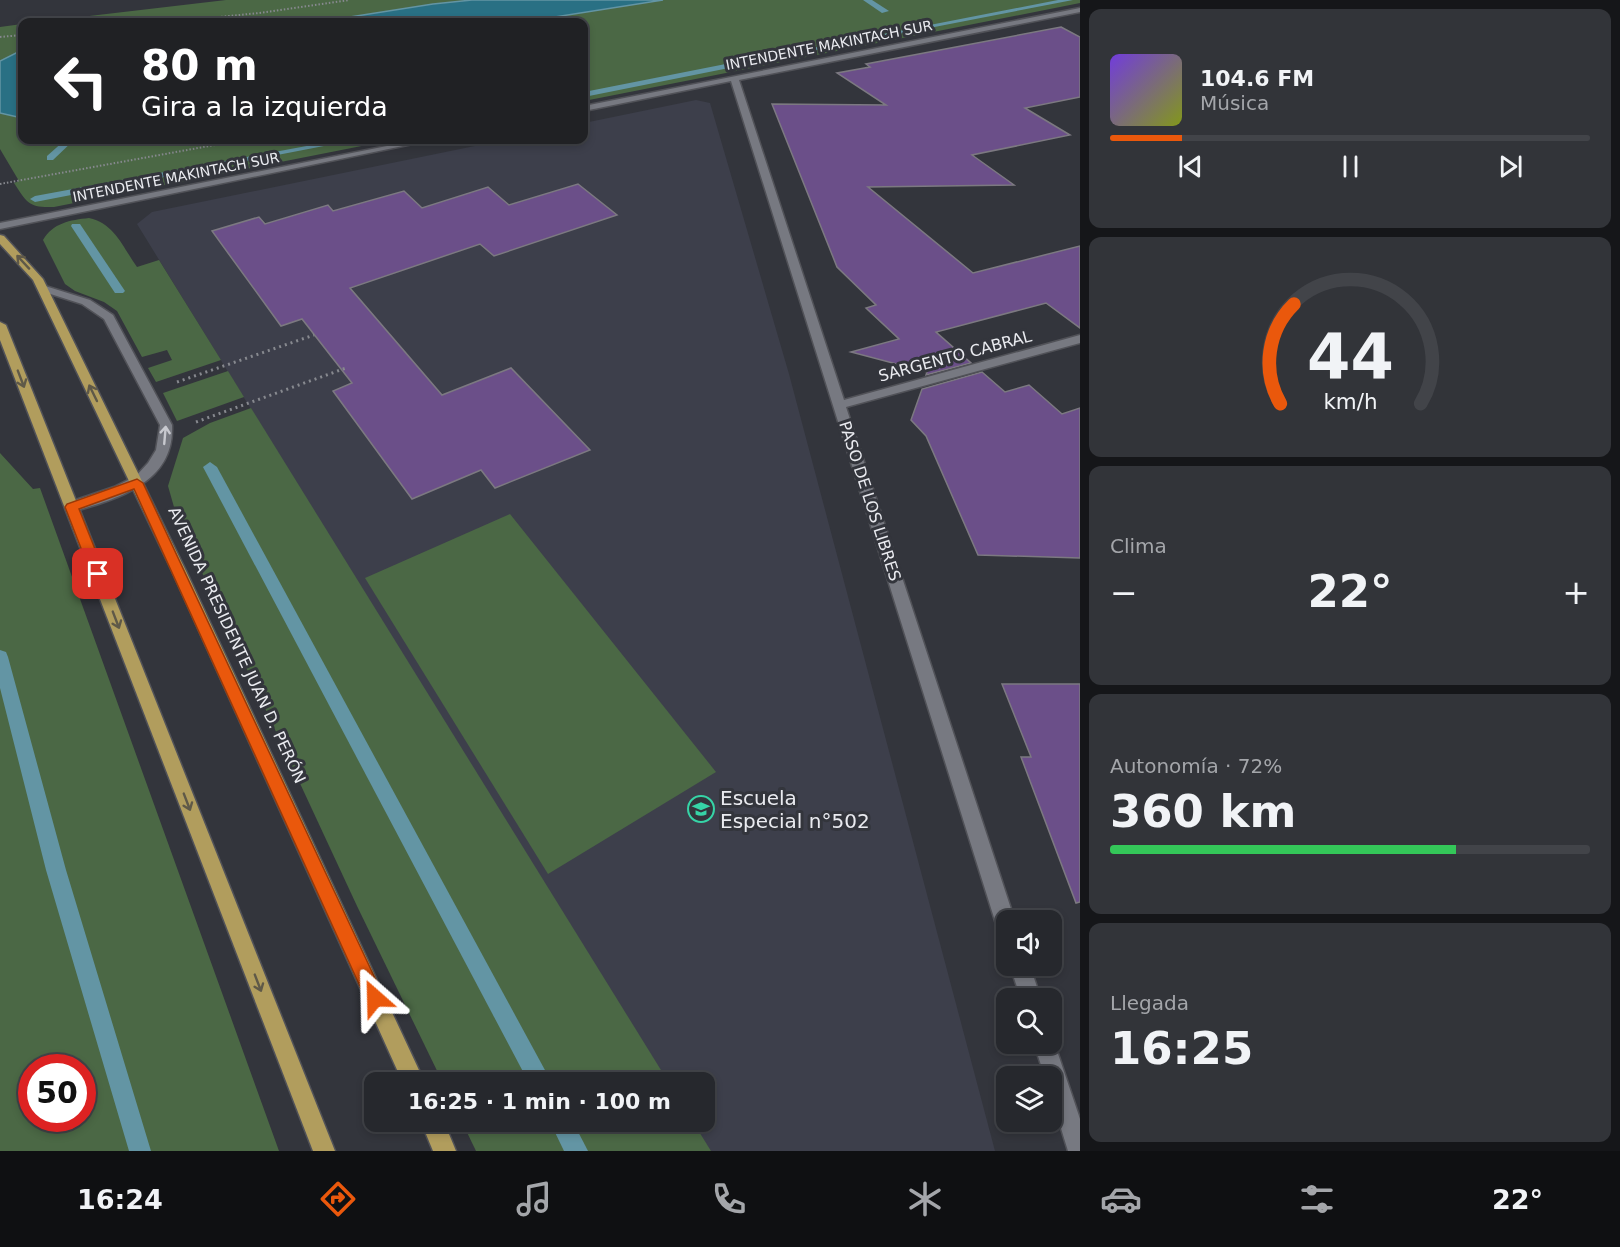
<!DOCTYPE html>
<html lang="es">
<meta charset="utf-8">
<style>
body{margin:0;font-family:"DejaVu Sans",sans-serif;background:#323439;color:#f1f3f6;height:100vh;display:flex;flex-direction:column;font-size:22px;white-space:nowrap}
*{box-sizing:border-box;margin:0}
p{font-size:20px;color:#a4a6aa}
.icon{flex:none;width:33px;height:33px;fill:none;stroke:currentColor;stroke-width:2;stroke-linecap:round;stroke-linejoin:round}
.map{position:relative;flex:1;overflow:hidden}
.side{display:flex;flex-direction:column;gap:9px;padding:9px;background:#151619;width:540px}
.side>*{flex:none}
.top-card{position:absolute;left:18px;top:18px;width:570px;height:126px;border-radius:12px;box-shadow:0 3px 9px #0003,0 0 0 2px #424449;background:#202124;color:#fff;overflow:hidden}
.buttons{position:absolute;left:996px;top:910px;display:grid;gap:12px}
.buttons a{display:grid;place-items:center;width:66px;height:66px;border-radius:12px;background:#26282d;box-shadow:0 3px 9px #0003,0 0 0 2px #424449;font-size:30px}
.speed{position:absolute;left:18px;top:1054px;display:flex;gap:12px;font-size:30px;font-weight:700;text-align:center}
.speed>*{display:grid;place-content:center;width:78px;height:78px;border-radius:50%;background:#26282d;box-shadow:0 3px 9px #0003,0 0 0 2px #424449;line-height:1}
.speed .limit{border:9px solid #d22;background:#fff;color:#111}
.pin{position:absolute;display:grid;place-items:center;width:51px;height:51px;color:#fff;margin:-26px;border-radius:12px;box-shadow:0 3px 9px #0006}
.me{position:absolute;width:66px;margin:-33px;rotate:335deg;stroke-linejoin:round;filter:drop-shadow(0 0 4px #0008)}
.turn{display:flex;align-items:center;gap:21px;height:126px;padding:0 24px;font-size:27px}
.turn .icon{width:78px;height:78px;stroke-width:2.5}
.turn b{display:block;font-size:42px;line-height:51px}
.big{font-size:45px;font-weight:700;line-height:1.1}
.side .tile{flex:1;display:flex;flex-direction:column;justify-content:center;gap:9px;min-width:0;padding:0 21px;border-radius:12px;background:#323439}
.side .dial{align-items:center;gap:0}
.dial svg{height:156px;overflow:visible;fill:none;stroke:#424449;stroke-width:7;stroke-linecap:round;text-anchor:middle}
.dial text{fill:#f1f3f6;stroke:none}
.song{display:flex;align-items:center;gap:18px}
.cover{width:72px;height:72px;border-radius:9px;background:linear-gradient(135deg,hsl(260 70% 55%),hsl(70 70% 35%))}
.played{height:6px;border-radius:3px;background:linear-gradient(90deg,#ea580c 15%,#424449 15%)}
.keys{display:flex;justify-content:space-around;direction:ltr}
.heat{display:flex;justify-content:space-between;align-items:center;font-size:33px;direction:ltr}
.charge{height:9px;border-radius:4px;background:linear-gradient(90deg,#34c759 72%,#424449 0)}
.trip{position:absolute;left:364px;top:1072px;width:351px;height:60px;border-radius:12px;background:#26282d;box-shadow:0 3px 9px #0003,0 0 0 2px #424449;font-weight:700;line-height:60px;text-align:center}
.tabs{display:flex;height:96px;justify-content:space-around;align-items:center;background:#0f1012;color:#a4a6aa}
.tabs .icon{width:42px;height:42px}
.tabs .on{color:#ea580c}
.tabs b{font-size:27px;color:#f1f3f6}
main{display:flex;flex:1;min-height:0}
.map>svg:first-child{display:block}
</style>
<main>
<div class="map">
<svg width="1080" height="1151" viewBox="0 0 1080 1151">
<rect width="100%" height="100%" fill="#33353c"/>
<path fill="#3d3f4b" d="M696,100L710,103L789,374L995,1151H708L690,1122H705V1083H666L137,224L152,212L504,140H584V123Z"/>
<g fill="#4b6845" fill-rule="evenodd">
<path d="M226,0H472L433,4L318,22H38Z"/>
<path d="M663,0H1080V3L584,101V22H523Z"/>
<path d="M22,24V50L0,61V27Z"/>
<path d="M0,113L22,118V140H392L54,207C29,208 27,203 14,183L19,181L0,149Z"/>
<path d="M89,218C115,224 122,246 137,267L159,260L221,360L156,382L148,368L172,360L167,350L142,357L117,311L104,302L75,291L65,284L43,240C53,223 70,220 89,218Z"/>
<path d="M228,371L244,397L177,421L163,393Z"/>
<path d="M251,408L669,1083H443L357,906L178,521L168,486L183,438L210,423Z"/>
<path d="M0,453L33,489L40,488L279,1151H0ZM32,1068H82V1119H32Z"/>
<path d="M510,514L716,772L548,874L365,578Z"/>
<path d="M462,1122H693L711,1151H476Z"/>
</g>
<g fill="#297084" stroke="#6395a4" stroke-width="1.5">
<path d="M472,0H663L523,22H318L433,4Z"/>
<path d="M22,50V118L0,113V61Z"/>
</g>
<g fill="none" stroke-linecap="round" stroke-linejoin="round">
<g fill="#6395a4" fill-rule="evenodd">
<path d="M863,0H872L889,11L882,13Z"/>
<path d="M1058,0H1073L775,58L771,56Z"/>
<path d="M761,57L765,59L764,61L584,97V92Z"/>
<path d="M65,140H74L53,160H47V156Z"/>
<path d="M339,140H355L35,202L30,199L35,196Z"/>
<path d="M72,224H80L125,291L123,293H115L71,226Z"/>
<path d="M210,462L217,467L552,1083H529L203,467Z"/>
<path d="M0,650L6,652L8,657L66,870L151,1151H129L46,870L0,688Z"/>
<path d="M550,1122H573L588,1151H564Z"/>
</g>
</g>
<g fill="#6b4f89" stroke="#7c7981" stroke-width="1.5">
<path d="M1061,27L1080,37V97L1025,108L1070,135L972,155L1014,185L868,187L973,273L1080,246V328L1046,303L936,332L971,363L926,375L927,372L851,352L899,339L866,308L876,305L837,267L772,104L886,105L837,73L870,67L866,64Z"/>
<path d="M578,184L617,215L494,256L480,244L350,288L442,395L511,368L590,450L495,488L481,470L412,499L333,391L352,383L302,319L281,326L212,231L259,217L265,224L328,205L333,211L404,191L422,208L488,187L509,205Z"/>
<path d="M982,372L1005,392L1029,385L1062,414L1080,408V558L978,555L926,436L911,420L922,389Z"/>
<path d="M1002,684H1080V902L1076,903L1021,757H1031Z"/>
</g>
<g fill="none" stroke-linecap="round" stroke-linejoin="round">
<defs>
<g id="minor">
<path d="M1080,8V12L739,80L844,400L1080,335V343L846,407L1015,921H1006V934L999,931L996,924L731,81L584,111V106Z"/>
<path d="M417,140H432L0,229V223Z"/>
<path d="M42,285L90,300L113,315L172,425C175,483 117,499 72,512L67,511L65,507L67,503L114,487L136,476L148,463L156,450L160,425L104,319L82,304L38,290V286Z"/>
<path d="M1010,966H1030L1041,999H1021Z"/>
<path d="M1052,1036L1080,1119V1151H1068L1052,1099V1077H1045L1034,1044H1052Z"/>
</g>
<g id="major">
<path d="M0,235L4,236L43,279L186,571L425,1083H403L172,571L33,280L0,244Z"/>
<path d="M0,322L6,325L335,1151H313L0,340Z"/>
<path d="M421,1122H444L456,1151H433Z"/>
</g>
</defs>
<use href="#minor" stroke="#515258" stroke-width="3"/>
<use href="#major" stroke="#515258" stroke-width="3"/>
<g stroke="#87898f" stroke-width="2" stroke-dasharray="1.5 2" stroke-linecap="butt">
<path d="M169,22L259,13L349,0"/>
<path d="M0,37L22,35"/>
<path d="M0,184L242,140"/>
</g>
<g stroke="#87898f" stroke-width="3" stroke-dasharray="2 4" stroke-linecap="butt">
<path d="M177,382L314,335"/>
<path d="M196,422L346,368"/>
</g>
<use href="#minor" fill="#777981" fill-rule="evenodd"/>
<use href="#major" fill="#b19d5d" fill-rule="evenodd"/>
</g>
<defs><path id="oneway-shaft" d="M-6 0H5M1.5-3L5.5 0L1.5 3" fill="none" stroke-width="1.6" stroke-linecap="round" stroke-linejoin="round" transform="scale(1.5)"/></defs>
<g stroke="#5f5948">
<use href="#oneway-shaft" transform="translate(23 262) rotate(-133)"/>
<use href="#oneway-shaft" transform="translate(21 379) rotate(69)"/>
<use href="#oneway-shaft" transform="translate(93 393) rotate(-116)"/>
<use href="#oneway-shaft" transform="translate(116 620) rotate(69)"/>
<use href="#oneway-shaft" transform="translate(187 802) rotate(69)"/>
<use href="#oneway-shaft" transform="translate(258 983) rotate(69)"/>
</g>
<use stroke="#c8c9cf" href="#oneway-shaft" transform="translate(165 435) rotate(-85)"/>
<path fill="#ea580c" stroke="#983908" stroke-width="1.5" d="M137,479L143,483L381,991L384,998L381,1004L375,1007L368,1004L134,489L79,509L105,574L98,579L91,574L65,507L67,504Z"/>
<defs>
<symbol id="school-ring" viewBox="-11 -11 22 22"><circle r="9.5" fill="#33353c" stroke="#36d4a7" stroke-width="1.5"/><path d="M0-5L7-2L0 1L-7-2ZM-4 1L0 2.5L4 1V4Q0 6-4 4Z" fill="#36d4a7"/></symbol>
</defs>
<g fill-rule="evenodd">
<use href="#school-ring" x="686" y="794" width="30" height="30"/>
</g>
<g text-anchor="middle" dominant-baseline="central" stroke-width="6" stroke-linejoin="round" paint-order="stroke">
<g font-size="14" fill="#eaebf0" stroke="#33353c">
<text transform="translate(829 45) rotate(-11)">INTENDENTE MAKINTACH SUR</text>
<text transform="translate(176 177) rotate(-11)">INTENDENTE MAKINTACH SUR</text>
</g>
<g font-size="16" fill="#eaebf0" stroke="#33353c">
<text transform="translate(955 356) rotate(-15)">SARGENTO CABRAL</text>
<text transform="translate(870 501) rotate(72)">PASO DE LOS LIBRES</text>
<text transform="translate(237 645) rotate(65)">AVENIDA PRESIDENTE JUAN D. PERÓN</text>
</g>
<g font-size="20" fill="#eaebf0" stroke="#33353c" text-anchor="start">
<text x="720" y="798">Escuela<tspan x="720" dy="23">Especial n°502</tspan></text>
</g>
</g>
</svg>
<div class="buttons">
<a><svg class="icon" aria-label="sound" viewBox="0 0 24 24"><path d="M4 9h4l5-4v14l-5-4H4zM17 9q2 3 0 6"/></svg></a>
<a><svg class="icon" aria-label="search" viewBox="0 0 24 24"><circle cx="10" cy="10" r="6"/><path d="M15 15l6 6"/></svg></a>
<a><svg class="icon" aria-label="layers" viewBox="0 0 24 24"><path d="M12 4l9 5-9 5-9-5zM3 14l9 5 9-5"/></svg></a>
</div>
<div class="speed"><div class="limit">50</div></div>
<div class="pin" style="left:98px;top:574px;background:#d93025"><svg class="icon" aria-label="arrive" viewBox="0 0 24 24"><path d="M6 21V4h12l-3 4 3 4H6"/></svg></div>
<svg class="me" style="left:375px;top:998px" viewBox="-20 -20 40 40"><path d="M0-17L14 15 0 8-14 15z" fill="#ea580c" stroke="#fff" stroke-width="4"/></svg>
<div class="trip">16:25 · 1 min · 100 m</div>
<div class="top-card">
<div class="turn"><svg class="icon" aria-label="left" viewBox="0 0 24 24"><path d="M17 20v-9H6M10 6l-5 5 5 5"/></svg><div><b>80 m</b>Gira a la izquierda</div></div>
</div>
</div>
<section class="side">
<div class="tile">
<div class="song"><i class="cover"></i><div><b>104.6 FM</b><p>Música</p></div></div>
<div class="played"></div>
<div class="keys"><svg class="icon" aria-label="previous" viewBox="0 0 24 24"><path d="M18 5L8 12l10 7zM5 5v14"/></svg><svg class="icon" aria-label="pause" viewBox="0 0 24 24"><path d="M8 5v14M16 5v14"/></svg><svg class="icon" aria-label="next" viewBox="0 0 24 24"><path d="M6 5l10 7-10 7zM19 5v14"/></svg></div>
</div>
<div class="tile dial"><svg viewBox="0 0 100 80">
<path d="M14 69A42 42 0 1 1 86 69"/>
<path d="M14 69A42 42 0 0 1 21 18" stroke="#ea580c"/>
<text x="50" y="56" font-size="32" font-weight="700">44</text>
<text x="50" y="72" font-size="11">km/h</text>
</svg></div>
<div class="tile"><p>Clima</p>
<div class="heat"><a>−</a><b class="big">22°</b><a>+</a></div>
</div>
<div class="tile"><p>Autonomía · 72%</p><b class="big">360 km</b><div class="charge"></div></div>
<div class="tile"><p>Llegada</p><b class="big">16:25</b></div>
</section>
</main>
<nav class="tabs">
<b>16:24</b>
<svg class="icon on" aria-label="directions" viewBox="0 0 24 24"><path d="M12 3l9 9-9 9-9-9zM9 14v-3h6M13 9l2 2-2 2"/></svg>
<svg class="icon" aria-label="music" viewBox="0 0 24 24"><path d="M9 18V5l10-2v13"/><circle cx="6" cy="18" r="3"/><circle cx="16" cy="16" r="3"/></svg>
<svg class="icon" aria-label="phone" viewBox="0 0 24 24"><path d="M5 4h4l2 5-3 2q2 4 5 5l2-3 5 2v4C11 20 4 13 5 4z"/></svg>
<svg class="icon" aria-label="climate" viewBox="0 0 24 24"><path d="M12 3v18M4 7l16 10M4 17L20 7"/></svg>
<svg class="icon" aria-label="car" viewBox="0 0 24 24"><path d="M5 17H2v-5l4-1 3-4h7l3 4 3 1v5h-3M9 17h6M6 11h13"/><circle cx="7" cy="17" r="2"/><circle cx="17" cy="17" r="2"/></svg>
<svg class="icon" aria-label="filters" viewBox="0 0 24 24"><path d="M4 7h16M4 17h16"/><circle cx="9" cy="7" r="2"/><circle cx="15" cy="17" r="2"/></svg>
<b>22°</b>
</nav>
